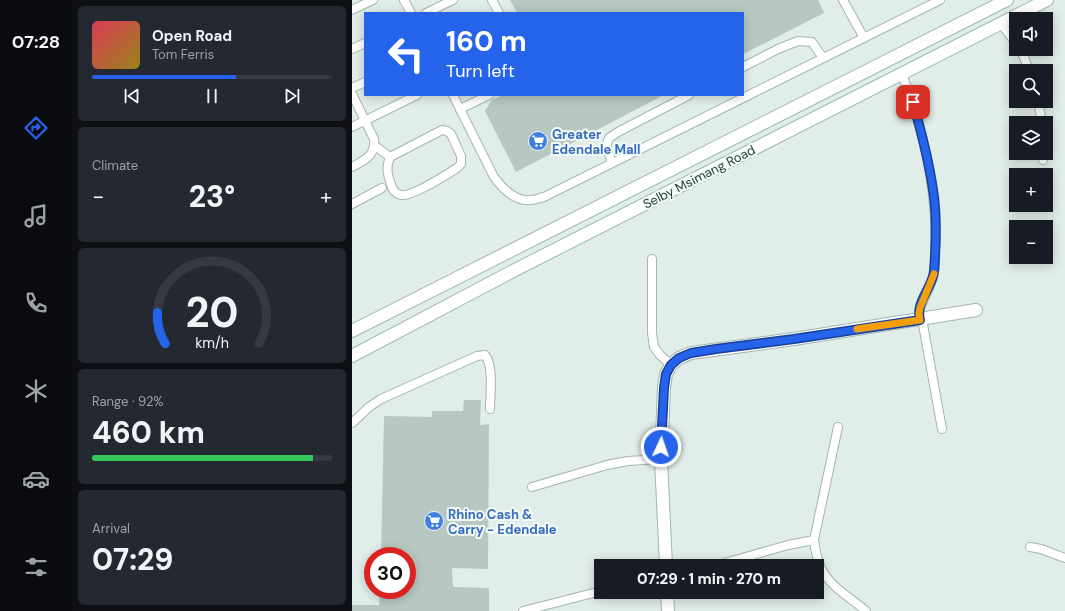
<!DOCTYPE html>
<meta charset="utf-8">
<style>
body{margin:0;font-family:"DM Sans",sans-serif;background:#242831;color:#f1f3f6;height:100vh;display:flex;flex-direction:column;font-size:15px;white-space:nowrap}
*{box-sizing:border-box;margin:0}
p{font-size:13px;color:#9ea1a6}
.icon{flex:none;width:22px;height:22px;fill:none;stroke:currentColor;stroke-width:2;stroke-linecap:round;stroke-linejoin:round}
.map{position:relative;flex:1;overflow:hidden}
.side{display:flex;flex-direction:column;gap:6px;padding:6px;background:#0d0f14;width:280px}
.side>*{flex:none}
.banner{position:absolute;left:12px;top:12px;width:380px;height:84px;border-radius:0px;box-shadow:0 2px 10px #0003;background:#2563eb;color:#fff;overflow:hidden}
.fabs{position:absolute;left:657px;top:12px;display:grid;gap:8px}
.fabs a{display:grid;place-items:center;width:44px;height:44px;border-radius:0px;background:#171b24;box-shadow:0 2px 10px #0003;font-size:20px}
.speed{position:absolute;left:12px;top:547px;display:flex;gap:8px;font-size:20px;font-weight:700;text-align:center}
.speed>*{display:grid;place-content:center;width:52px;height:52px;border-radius:50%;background:#171b24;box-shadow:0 2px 10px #0003;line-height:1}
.speed .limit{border:6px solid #d22;background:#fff;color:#111}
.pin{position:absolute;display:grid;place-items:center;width:34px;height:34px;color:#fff;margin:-17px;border-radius:8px;box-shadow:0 2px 6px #0006}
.me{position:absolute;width:44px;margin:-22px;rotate:3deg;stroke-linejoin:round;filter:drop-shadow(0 0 3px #0008)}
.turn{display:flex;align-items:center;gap:14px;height:84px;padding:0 16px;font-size:18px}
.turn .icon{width:52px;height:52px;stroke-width:2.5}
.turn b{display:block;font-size:28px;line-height:34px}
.big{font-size:30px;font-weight:800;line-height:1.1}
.side .card{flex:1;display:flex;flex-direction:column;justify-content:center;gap:6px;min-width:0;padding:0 14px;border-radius:6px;background:#242831}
.side .dial{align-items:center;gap:0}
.dial svg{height:104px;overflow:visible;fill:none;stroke:#363941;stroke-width:7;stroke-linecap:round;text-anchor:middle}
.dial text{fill:#f1f3f6;stroke:none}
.song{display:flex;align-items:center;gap:12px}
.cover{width:48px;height:48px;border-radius:6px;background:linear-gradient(135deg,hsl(350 70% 55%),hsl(50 70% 35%))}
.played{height:4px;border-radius:2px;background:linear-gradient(90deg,#2563eb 60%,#363941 60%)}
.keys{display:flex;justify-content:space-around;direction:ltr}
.heat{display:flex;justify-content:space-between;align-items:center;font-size:22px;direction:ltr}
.charge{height:6px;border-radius:3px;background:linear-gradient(90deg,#34c759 92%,#363941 0)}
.trip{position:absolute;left:242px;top:559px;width:230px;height:40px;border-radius:0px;background:#171b24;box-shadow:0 2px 10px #0003;font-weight:800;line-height:40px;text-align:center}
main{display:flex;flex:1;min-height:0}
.menu{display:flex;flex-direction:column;width:72px;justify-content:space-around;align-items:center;background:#090b0e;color:#9ea1a6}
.menu .icon{width:28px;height:28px}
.menu .current{color:#2563eb}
.menu b{font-size:18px;color:#f1f3f6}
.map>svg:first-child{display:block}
</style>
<main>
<nav class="menu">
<b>07:28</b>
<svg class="icon current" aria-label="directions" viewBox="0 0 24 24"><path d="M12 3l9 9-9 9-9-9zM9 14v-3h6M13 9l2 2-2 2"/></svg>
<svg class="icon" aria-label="music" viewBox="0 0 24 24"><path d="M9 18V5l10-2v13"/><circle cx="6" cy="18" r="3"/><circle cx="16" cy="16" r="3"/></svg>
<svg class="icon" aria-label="phone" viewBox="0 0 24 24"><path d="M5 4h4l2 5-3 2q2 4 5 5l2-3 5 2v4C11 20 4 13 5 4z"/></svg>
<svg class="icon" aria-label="climate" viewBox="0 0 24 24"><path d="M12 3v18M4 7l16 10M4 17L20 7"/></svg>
<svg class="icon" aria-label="car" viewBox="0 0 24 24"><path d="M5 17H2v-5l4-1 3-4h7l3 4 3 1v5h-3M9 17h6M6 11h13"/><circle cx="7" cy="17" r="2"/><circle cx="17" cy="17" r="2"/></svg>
<svg class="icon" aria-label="filters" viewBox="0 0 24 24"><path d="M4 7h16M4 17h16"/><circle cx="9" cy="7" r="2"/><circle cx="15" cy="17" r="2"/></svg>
</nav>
<section class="side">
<div class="card">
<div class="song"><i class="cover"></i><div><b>Open Road</b><p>Tom Ferris</p></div></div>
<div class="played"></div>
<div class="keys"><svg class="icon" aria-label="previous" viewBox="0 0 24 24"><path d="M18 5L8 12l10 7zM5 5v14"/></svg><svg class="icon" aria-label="pause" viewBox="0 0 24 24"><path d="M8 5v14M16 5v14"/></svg><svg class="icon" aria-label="next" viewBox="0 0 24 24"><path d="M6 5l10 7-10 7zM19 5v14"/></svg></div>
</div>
<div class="card"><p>Climate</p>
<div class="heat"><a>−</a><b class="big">23°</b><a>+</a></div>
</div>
<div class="card dial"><svg viewBox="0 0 100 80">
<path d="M14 69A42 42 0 1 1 86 69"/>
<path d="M14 69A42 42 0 0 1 8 45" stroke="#2563eb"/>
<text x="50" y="56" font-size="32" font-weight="700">20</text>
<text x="50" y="72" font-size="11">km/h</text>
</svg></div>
<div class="card"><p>Range · 92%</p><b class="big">460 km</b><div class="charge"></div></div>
<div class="card"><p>Arrival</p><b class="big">07:29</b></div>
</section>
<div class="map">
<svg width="713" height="611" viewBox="0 0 713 611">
<rect width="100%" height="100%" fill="#e1ede8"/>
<g fill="#b6c8c1">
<path d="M158,0H466L472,13L391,54V13H165Z"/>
<path d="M151,95H312L164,172L133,111L140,100Z"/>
<path d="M112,400H129L128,425L137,424L136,569L100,568L101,587L137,588V611H0V605H27L28,590H55V556H29L32,416L80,417V411H111Z"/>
</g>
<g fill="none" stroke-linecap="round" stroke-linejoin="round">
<defs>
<g id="lane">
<path d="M52,0L59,13"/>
<path d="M140,0L147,13"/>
<path d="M491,0L512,38"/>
<path d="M0,10L21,0"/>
<path d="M74,13L101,0"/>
<path d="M649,24L664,43"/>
<path d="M0,49L13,43"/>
<path d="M667,49L672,57L677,71"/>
<path d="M391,67L426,49L446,41L460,42L471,58"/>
<path d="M550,74C571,129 586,190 583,250C583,258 584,269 581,277C578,288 572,298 568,308L567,314L568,319"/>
<path d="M0,88L13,82"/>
<path d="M0,94L22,139C24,155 13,160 0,167"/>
<path d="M101,95L142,177C150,188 163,202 179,200C183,200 187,198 192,197L588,0"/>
<path d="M686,101L690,123"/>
<path d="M108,109L137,95"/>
<path d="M0,127L65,95"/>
<path d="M90,130L95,131L99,134L109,156V164L105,168C94,175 60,197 49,195C43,194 40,189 39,184C35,174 34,167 38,157Z"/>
<path d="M23,146L38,157"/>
<path d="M691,153V160"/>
<path d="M260,162L254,147L257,138L266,132L337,95"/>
<path d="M0,204L30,188"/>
<path d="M300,259V333L302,347L308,355L319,365"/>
<path d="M570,319L590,429"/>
<path d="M0,423L17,407L29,399L125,356L133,355C142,366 138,395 138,409"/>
<path d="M486,427L462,540C463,549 465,559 469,568C477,586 499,598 514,611"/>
<path d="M180,487L255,465L276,461L309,459"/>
<path d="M678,547L689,549L713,558"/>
<path d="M362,566L436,545L462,540"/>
<path d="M171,611L249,591"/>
</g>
<g id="street">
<path d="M314,566L309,459L312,388L314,374L319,365L327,358L339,353L442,339L624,310"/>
<path d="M315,592L316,611"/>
</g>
<g id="secondary">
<path d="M0,331L655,0"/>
<path d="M0,356L163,270L695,0"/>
</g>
</defs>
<use href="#lane" stroke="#a3b6af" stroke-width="10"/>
<use href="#street" stroke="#a3b6af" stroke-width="14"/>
<use href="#secondary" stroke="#9fbab0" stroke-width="14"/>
<use href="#lane" stroke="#fff" stroke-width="8"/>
<use href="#street" stroke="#fff" stroke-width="12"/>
<use href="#secondary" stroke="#fff" stroke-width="12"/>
</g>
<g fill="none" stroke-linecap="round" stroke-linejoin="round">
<defs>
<path id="route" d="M309,447L312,388L314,374L319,365L327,358L339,353L364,349L442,339L568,320C563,302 581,287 582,271C584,246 585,222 582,197C578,165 570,134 561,102"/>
</defs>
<use href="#route" stroke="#184099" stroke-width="10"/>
<use href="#route" stroke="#2563eb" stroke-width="7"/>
<path stroke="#f59e0b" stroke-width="7" d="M505,329L568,320L567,314L568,308L582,274"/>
</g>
<defs>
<symbol id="supermarket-disc" viewBox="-11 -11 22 22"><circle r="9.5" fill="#3f7fe0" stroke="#f2f9f6"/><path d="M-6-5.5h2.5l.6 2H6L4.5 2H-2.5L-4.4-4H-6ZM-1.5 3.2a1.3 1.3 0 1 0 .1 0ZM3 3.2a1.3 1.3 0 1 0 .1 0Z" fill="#fff"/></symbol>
</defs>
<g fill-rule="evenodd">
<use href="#supermarket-disc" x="175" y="130" width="22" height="22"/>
<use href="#supermarket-disc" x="71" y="510" width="22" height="22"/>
</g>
<g text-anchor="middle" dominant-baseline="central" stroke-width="4" stroke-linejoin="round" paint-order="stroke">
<g font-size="13" font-weight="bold" fill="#366cbe" stroke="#f2f9f6" text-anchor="start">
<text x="200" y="134">Greater<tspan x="200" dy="15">Edendale Mall</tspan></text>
<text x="96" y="514">Rhino Cash &amp;<tspan x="96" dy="15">Carry - Edendale</tspan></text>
</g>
<g font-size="13" fill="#204037" stroke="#f2f9f6">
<text transform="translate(347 177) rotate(-27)">Selby Msimang Road</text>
</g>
</g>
</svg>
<div class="fabs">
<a><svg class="icon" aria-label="sound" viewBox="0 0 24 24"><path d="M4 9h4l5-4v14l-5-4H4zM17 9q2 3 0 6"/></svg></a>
<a><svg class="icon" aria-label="search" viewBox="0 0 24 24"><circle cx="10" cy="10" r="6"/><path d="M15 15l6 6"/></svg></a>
<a><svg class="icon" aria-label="layers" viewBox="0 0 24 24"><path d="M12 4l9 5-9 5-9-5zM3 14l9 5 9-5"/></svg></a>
<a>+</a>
<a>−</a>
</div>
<div class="speed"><div class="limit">30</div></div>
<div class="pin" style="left:561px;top:102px;background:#d93025"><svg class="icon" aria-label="arrive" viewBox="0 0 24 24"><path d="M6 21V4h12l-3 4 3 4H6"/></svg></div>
<svg class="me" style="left:309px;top:447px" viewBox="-20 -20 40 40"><circle r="17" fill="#2563eb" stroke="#fff" stroke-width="3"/><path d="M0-11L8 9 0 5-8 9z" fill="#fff"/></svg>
<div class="trip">07:29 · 1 min · 270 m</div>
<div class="banner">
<div class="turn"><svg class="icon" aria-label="left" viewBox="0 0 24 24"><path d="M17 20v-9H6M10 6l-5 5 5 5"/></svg><div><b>160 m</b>Turn left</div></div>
</div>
</div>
</main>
